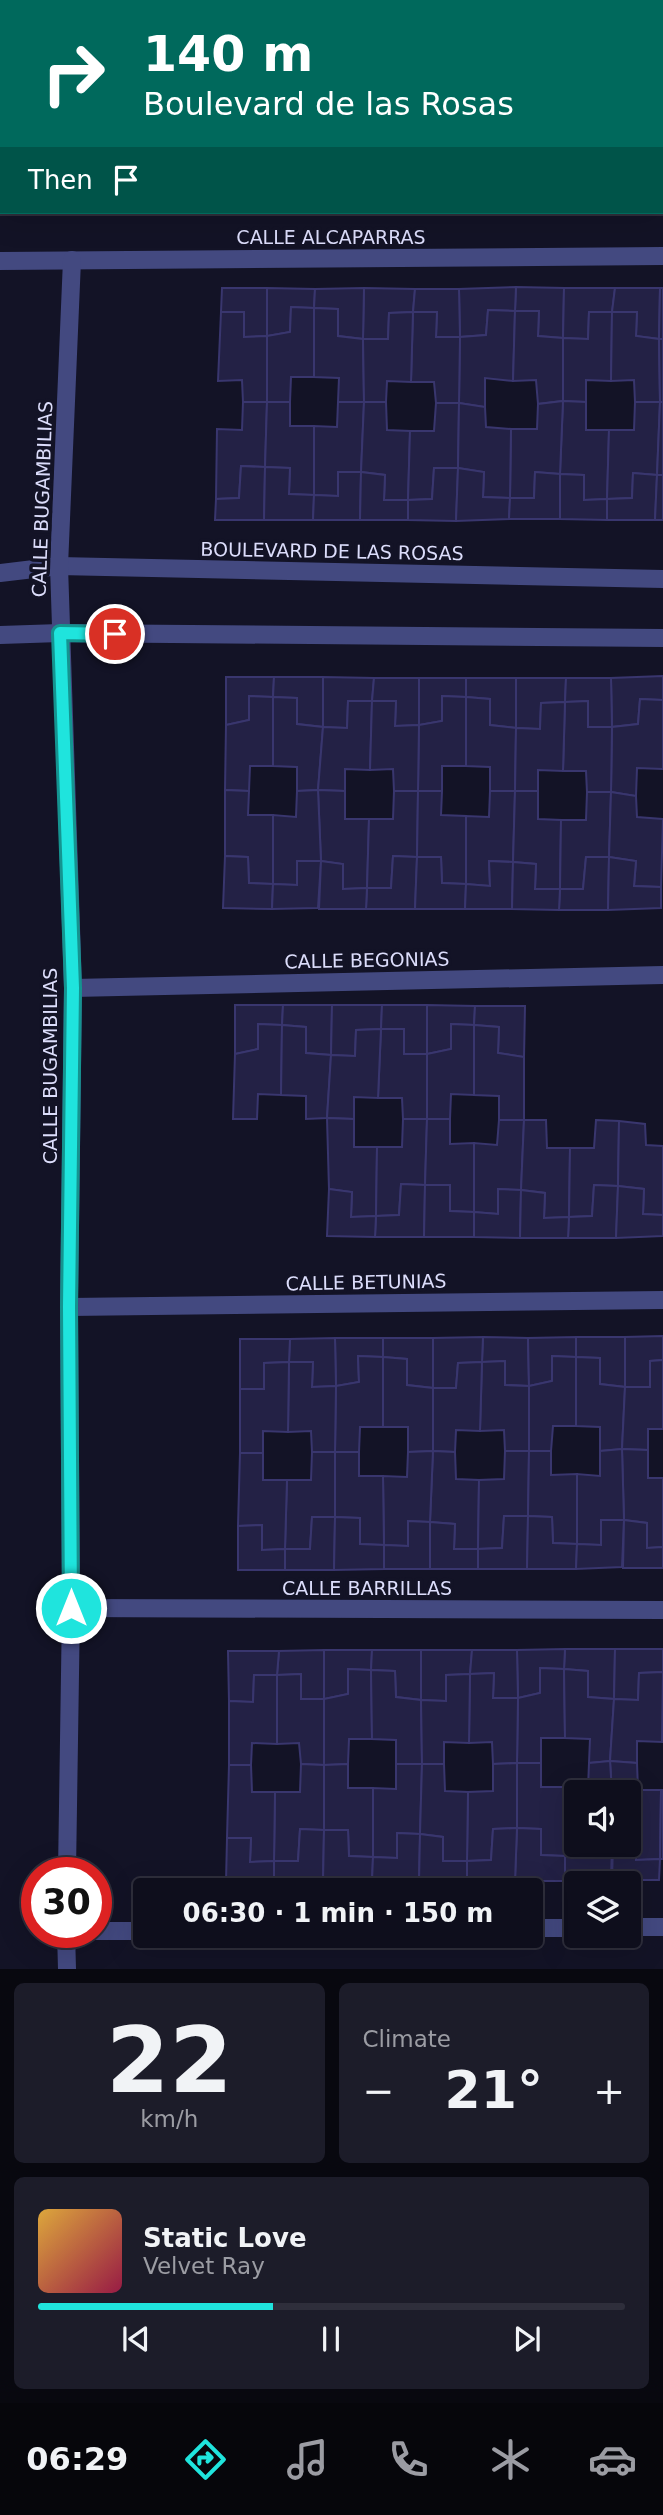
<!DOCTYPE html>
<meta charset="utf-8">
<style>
body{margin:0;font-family:"DejaVu Sans",sans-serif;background:#1c1c29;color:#f1f3f6;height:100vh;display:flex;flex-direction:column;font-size:26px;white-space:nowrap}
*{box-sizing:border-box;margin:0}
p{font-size:23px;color:#9b9ca3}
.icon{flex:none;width:38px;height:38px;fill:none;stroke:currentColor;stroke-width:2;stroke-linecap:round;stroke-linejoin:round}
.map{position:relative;height:1969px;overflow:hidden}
.side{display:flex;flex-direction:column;gap:14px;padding:14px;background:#08080f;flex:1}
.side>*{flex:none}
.hud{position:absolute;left:0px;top:0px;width:663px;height:214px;box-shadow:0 7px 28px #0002,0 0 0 2px #2e2e3b;background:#00695c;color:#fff;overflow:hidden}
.buttons{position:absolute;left:564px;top:1780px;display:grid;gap:14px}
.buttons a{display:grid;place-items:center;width:77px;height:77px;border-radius:7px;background:#0e0e1c;box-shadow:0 7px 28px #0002,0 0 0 2px #2e2e3b;font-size:35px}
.speed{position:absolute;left:21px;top:1857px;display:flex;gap:14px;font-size:35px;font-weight:700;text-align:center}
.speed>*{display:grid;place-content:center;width:91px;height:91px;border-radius:50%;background:#0e0e1c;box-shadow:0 7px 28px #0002,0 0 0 2px #2e2e3b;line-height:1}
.speed .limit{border:10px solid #d22;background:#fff;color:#111}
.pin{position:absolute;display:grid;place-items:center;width:60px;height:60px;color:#fff;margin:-30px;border:4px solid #fff;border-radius:50%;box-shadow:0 2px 7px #0007}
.me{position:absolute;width:77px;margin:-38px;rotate:0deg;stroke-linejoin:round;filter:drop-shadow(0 0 5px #0008)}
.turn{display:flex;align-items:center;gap:24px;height:147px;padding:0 28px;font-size:32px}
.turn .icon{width:91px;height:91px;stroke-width:2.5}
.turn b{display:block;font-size:49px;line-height:60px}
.then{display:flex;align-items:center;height:66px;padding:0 28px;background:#0003;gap:14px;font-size:26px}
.big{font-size:52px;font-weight:600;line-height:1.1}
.side .widget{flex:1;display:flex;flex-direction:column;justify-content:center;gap:10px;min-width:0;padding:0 24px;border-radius:10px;background:#1c1c29}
.side .dial{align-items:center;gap:0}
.dial b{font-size:91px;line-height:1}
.song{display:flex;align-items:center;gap:21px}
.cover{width:84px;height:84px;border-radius:10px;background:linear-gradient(135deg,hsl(40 70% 55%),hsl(340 70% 35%))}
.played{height:7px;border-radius:4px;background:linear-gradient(90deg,#1fe4dd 40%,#2e2e3b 40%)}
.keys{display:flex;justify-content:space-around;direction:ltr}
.heat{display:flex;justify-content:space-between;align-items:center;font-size:38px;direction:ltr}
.side .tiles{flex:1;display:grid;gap:14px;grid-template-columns:1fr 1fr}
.widget:last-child{grid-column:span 2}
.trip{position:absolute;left:133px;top:1878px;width:410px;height:70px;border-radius:7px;background:#0e0e1c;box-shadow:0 7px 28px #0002,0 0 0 2px #2e2e3b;font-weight:600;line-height:70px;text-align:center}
.tabs{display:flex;height:112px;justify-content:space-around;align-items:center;background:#06060b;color:#9b9ca3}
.tabs .icon{width:49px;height:49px}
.tabs .on{color:#1fe4dd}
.tabs b{font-size:32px;color:#f1f3f6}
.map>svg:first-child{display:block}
</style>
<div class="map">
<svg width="663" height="1969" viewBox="0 0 663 1969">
<rect width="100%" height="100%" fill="#131326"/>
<g fill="#232145" stroke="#39366e" stroke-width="2">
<path d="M516,287L564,288L563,338L538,336L539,311H515Z"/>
<path d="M516,287L515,311L488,310L486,335L460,337L459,289Z"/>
<path d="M222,288H267V336L244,337V312H221Z"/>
<path d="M267,288L315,289L314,308L291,307L290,332L267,336Z"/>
<path d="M364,288L415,289L413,312L389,313L388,339H363Z"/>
<path d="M364,288L363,339L338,336V309L314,308L315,289Z"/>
<path d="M564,288H615L612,312H589L588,339L563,338Z"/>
<path d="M615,288H660L659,339L636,336L637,312H612Z"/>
<path d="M660,288H663V339H659Z"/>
<path d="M415,289H459L460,337H436L437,312H413Z"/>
<path d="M291,307L314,308V377H291L290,402H267V336L290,332Z"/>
<path d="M314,308L338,309V336L363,339L364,402H338L339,378L314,377Z"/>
<path d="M488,310L515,311L513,381L485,378V407L459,403L460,337L486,335Z"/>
<path d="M515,311H539L538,336L563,338V401L538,404L536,380L513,381Z"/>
<path d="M221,312H244V337L267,336V402H243L242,380L218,381Z"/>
<path d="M413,312H437L436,337H460L459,403H436L434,382H411Z"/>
<path d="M413,312L411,382L387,381L386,402H364L363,339H388L389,313Z"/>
<path d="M589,312H612L611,381L586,380V402L563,401V338L588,339Z"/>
<path d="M612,312H637L636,336L659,339L660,402H635L634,380L611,381Z"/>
<path d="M659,339H663V402H660Z"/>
<path d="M563,401L586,402V430H609L607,499L584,500V475L560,474Z"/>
<path d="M563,401L560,474L535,472L534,498H510L511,429H537L538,404Z"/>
<path d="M243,402H267L265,467L241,466L239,498L216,499L217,429L242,430Z"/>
<path d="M267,402H290V426H314V495L289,494L290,468L265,467Z"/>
<path d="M338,402H364L361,472H338V496L314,495V426L337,427Z"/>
<path d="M364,402H386L387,430L410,431L408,500H384L385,475L361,472Z"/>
<path d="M635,402H660L657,475L633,473L632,498L607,499L609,430H634Z"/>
<path d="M660,402H663V475H657Z"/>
<path d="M436,403H459L458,468H434L432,499L408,500L410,431H434Z"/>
<path d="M459,403L485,407L486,427L511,429L510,498L483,497L484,472L458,468Z"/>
<path d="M241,466L265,467L264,520H215L216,499L239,498Z"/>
<path d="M265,467L290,468L289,494L314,495L313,520H264Z"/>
<path d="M434,468H458L456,521L408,520V500L432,499Z"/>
<path d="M458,468L484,472L483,497L510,498L509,519L456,521Z"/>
<path d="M338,472H361L360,520H313L314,495L338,496Z"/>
<path d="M361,472L385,475L384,500H408V520H360Z"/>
<path d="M535,472L560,474V519H509L510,498H534Z"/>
<path d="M633,473L657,475L655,520H607V499L632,498Z"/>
<path d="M560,474L584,475V500L607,499V520L560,519Z"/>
<path d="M657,475H663V520H655Z"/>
<path d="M663,676V700L640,699L638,724L612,727L611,678Z"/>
<path d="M226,677H274L273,697L249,696V720L226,725Z"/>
<path d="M274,677H323V727L297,724V698L273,697Z"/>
<path d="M323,677L374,678L372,701H348L347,728L323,727Z"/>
<path d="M374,678H419V725L395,726L396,701H372Z"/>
<path d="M419,678H466V697L442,696V721L419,725Z"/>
<path d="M466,678H516V728L490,725V699L466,697Z"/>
<path d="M516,678H566L565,702L541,703L540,729L516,728Z"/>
<path d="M566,678H611L612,727H588V701L565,702Z"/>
<path d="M249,696L273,697V766H250L249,791L225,790L226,725L249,720Z"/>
<path d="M442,696L466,697V766H442V791H418L419,725L442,721Z"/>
<path d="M273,697L297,698V724L323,727L318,790L297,791V767L273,766Z"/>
<path d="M466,697L490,699V725L516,728L515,791H490V767L466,766Z"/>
<path d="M640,699L663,700V769L637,768L636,796L611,792L612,727L638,724Z"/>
<path d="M348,701H372L370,770L345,769V791L318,790L323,727L347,728Z"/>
<path d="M372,701H396L395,726L419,725L418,791H394L393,769L370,770Z"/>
<path d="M588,701V727H612L611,792H587L586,771H563L565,702Z"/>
<path d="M565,702L563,771L538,770V791H515L516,728L540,729L541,703Z"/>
<path d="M225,790L249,791L248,815H273V884L249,883L248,857L225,856Z"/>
<path d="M318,790L345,791V819H369L367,888L343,889V864L321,861Z"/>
<path d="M318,790L321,861H297V885L273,884V815L296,817L297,791Z"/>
<path d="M394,791H418L417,857L393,856L391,888H367L369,819H393Z"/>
<path d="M418,791H442L441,815L466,816V884L442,883L441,857H417Z"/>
<path d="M490,791H515L513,862L489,861L490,886L466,884V816L489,817Z"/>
<path d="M515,791H538V819L561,820L560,889H535L536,864L513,862Z"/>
<path d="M587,792H611L609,857H586L583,889H560L561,820H586Z"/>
<path d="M611,792L636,796L637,817L663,819L661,887L634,886L636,861L609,857Z"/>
<path d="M225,856L248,857L249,883L273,884L272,909L223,908Z"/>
<path d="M393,856L417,857L415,909H366L367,888H391Z"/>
<path d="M417,857H441L442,883L466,884L465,909H415Z"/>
<path d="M586,857H609L608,910H559L560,889H583Z"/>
<path d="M609,857L636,861L634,886L661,887V908L608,910Z"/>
<path d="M297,861H321L318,908L272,909L273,884L297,885Z"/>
<path d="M321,861L343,864V889L367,888L366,909H319Z"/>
<path d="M489,861L513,862L512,909H465L466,884L490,886Z"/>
<path d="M513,862L536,864L535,889H560L559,910L512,909Z"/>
<path d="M235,1005H283L282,1025L258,1024V1049L235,1054Z"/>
<path d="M283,1005H332L331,1055L306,1053V1027L282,1025Z"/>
<path d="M332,1005H382L381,1029L356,1030L355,1056L331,1055Z"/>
<path d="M382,1005H427V1054H404V1029H381Z"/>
<path d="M427,1005L475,1006L474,1025L451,1024V1049L427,1054Z"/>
<path d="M475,1006H525L524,1057L498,1053L499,1027L474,1025Z"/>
<path d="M258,1024L282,1025L281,1095L258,1094L257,1119H233L235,1054L258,1049Z"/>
<path d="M451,1024L474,1025V1095L451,1094L450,1119H427V1054L451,1049Z"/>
<path d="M282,1025L306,1027V1053L331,1055L327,1118L306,1119V1096L281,1095Z"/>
<path d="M474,1025L499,1027L498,1053L524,1057V1120H499V1096L474,1095Z"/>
<path d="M381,1029H404V1054H427V1119H403L402,1098H378Z"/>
<path d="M381,1029L378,1098L354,1097V1119L327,1118L331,1055L355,1056L356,1030Z"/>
<path d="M327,1118L354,1119V1147H377L376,1216L351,1217L352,1192L329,1189Z"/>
<path d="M403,1119H427L425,1185L401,1184L399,1215L376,1216L377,1147H402Z"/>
<path d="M427,1119H450V1144L474,1143V1212L450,1211V1185H425Z"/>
<path d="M499,1120H524L521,1190L498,1189V1214L474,1212V1143L497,1145Z"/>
<path d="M524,1120H546L547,1148H570L569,1217L544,1218L545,1193L521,1190Z"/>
<path d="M596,1120L619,1121L618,1186L594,1185L592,1216L569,1217L570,1148H594Z"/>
<path d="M619,1121L645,1124L646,1145L663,1146V1215L643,1214L644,1189L618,1186Z"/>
<path d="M401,1184L425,1185L424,1237H375L376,1216L399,1215Z"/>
<path d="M425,1185H450V1211L474,1212V1237H424Z"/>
<path d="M594,1185L618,1186L616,1238H568L569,1217L592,1216Z"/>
<path d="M618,1186L644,1189L643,1214L663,1215V1236L616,1238Z"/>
<path d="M329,1189L352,1192L351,1217L376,1216L375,1237L327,1236Z"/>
<path d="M498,1189L521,1190L520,1238L474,1237V1212L498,1214Z"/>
<path d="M521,1190L545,1193L544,1218L569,1217L568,1238H520Z"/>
<path d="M663,1336V1360L650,1361V1387H625V1337Z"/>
<path d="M483,1337L528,1338L529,1386L505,1385V1361L482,1362Z"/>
<path d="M483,1337L482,1362L458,1363L456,1388H433V1338Z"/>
<path d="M576,1337H625V1387L600,1384V1358L576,1357Z"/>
<path d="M576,1337V1357L552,1356V1381L529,1386L528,1338Z"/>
<path d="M335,1338H383V1357L358,1356L359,1382L336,1386Z"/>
<path d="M335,1338L336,1386L312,1387L313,1362H289L290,1339Z"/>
<path d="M383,1338H433V1388L407,1385V1359L383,1357Z"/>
<path d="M240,1339H290L289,1362L264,1363V1389H240Z"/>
<path d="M358,1356L383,1357V1427H360L359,1452H335L336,1386L359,1382Z"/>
<path d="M552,1356L576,1357V1426H553L551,1451H529V1386L552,1381Z"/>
<path d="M383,1357L407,1359V1385L433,1388V1451L408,1452V1427H383Z"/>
<path d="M576,1357L600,1358V1384L625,1387L622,1449L600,1451V1427L576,1426Z"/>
<path d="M663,1360V1429H648V1450L622,1449L625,1387H650V1361Z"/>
<path d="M505,1361V1385L529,1386V1451H505L504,1430L480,1431L482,1362Z"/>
<path d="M289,1362H313L312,1387L336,1386L335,1452H312L311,1431L288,1432Z"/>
<path d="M289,1362L288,1432L263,1431V1453H240V1389H264V1363Z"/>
<path d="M482,1362L480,1431L456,1430L455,1452L433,1451V1388H456L458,1363Z"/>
<path d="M622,1449L648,1450V1478H663V1547L647,1548V1523L624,1520Z"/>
<path d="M622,1449L624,1520H601V1545L577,1544V1474L600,1476V1451Z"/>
<path d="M433,1451L455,1452L456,1479L479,1480L478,1549H454L455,1524L430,1522Z"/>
<path d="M433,1451L430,1522L408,1521V1546L384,1545L383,1476L407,1477L408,1452Z"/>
<path d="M505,1451H529L528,1516H504L502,1548L478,1549L479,1480L504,1479Z"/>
<path d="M529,1451H551V1475L577,1474V1544L553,1543L552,1517L528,1516Z"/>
<path d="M312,1452H335V1517H312L310,1549H285L287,1480H311Z"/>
<path d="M335,1452H359V1476H383L384,1545L360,1544V1518L335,1517Z"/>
<path d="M240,1453H263V1480H287L285,1549L262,1550V1525L238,1526Z"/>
<path d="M504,1516H528L527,1569H478V1549L502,1548Z"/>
<path d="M528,1516L552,1517L553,1543L577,1544L576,1569H527Z"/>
<path d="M312,1517H335L334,1570H285V1549H310Z"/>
<path d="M335,1517L360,1518V1544L384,1545V1569L334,1570Z"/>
<path d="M601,1520H624L622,1567L576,1569L577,1544L601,1545Z"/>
<path d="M624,1520L647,1523V1548L663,1547V1568H623Z"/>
<path d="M408,1521L430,1522V1569H384V1545L408,1546Z"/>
<path d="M430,1522L455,1524L454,1549H478V1569H430Z"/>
<path d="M262,1525V1550L285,1549V1570H238V1526Z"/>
<path d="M565,1649H615L614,1699L588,1697V1671L564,1669Z"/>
<path d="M565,1649L564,1669L540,1668V1693L518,1698L517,1650Z"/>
<path d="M615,1649H663V1672L639,1673L638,1700L614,1699Z"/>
<path d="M324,1650H372L371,1670L348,1669V1694L324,1699Z"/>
<path d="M324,1650V1699H301V1674L277,1675L279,1651Z"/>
<path d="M372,1650H421V1700L396,1697L395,1671L371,1670Z"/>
<path d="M421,1650H472L470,1674L446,1675V1701L421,1700Z"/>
<path d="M472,1650H517L518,1698H493L494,1673L470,1674Z"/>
<path d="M228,1651H279L277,1675H254L253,1702L229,1701Z"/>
<path d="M540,1668L564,1669L565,1738H541V1763H517L518,1698L540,1693Z"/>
<path d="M348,1669L371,1670L372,1739H349L348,1764L324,1765V1699L348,1694Z"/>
<path d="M564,1669L588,1671V1697L614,1699L610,1761L589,1763L590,1739L565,1738Z"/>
<path d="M371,1670L395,1671L396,1697L421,1700L422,1764H396V1740L372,1739Z"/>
<path d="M663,1672L662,1742L637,1741V1763L610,1761L614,1699L638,1700L639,1673Z"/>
<path d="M494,1673L493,1698H518L517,1763L493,1764L492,1742L469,1743L470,1674Z"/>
<path d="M301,1674V1699H324V1765L301,1764L299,1743L277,1744V1675Z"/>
<path d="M470,1674L469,1743L444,1742V1764H422L421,1700L446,1701V1675Z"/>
<path d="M254,1675H277V1744L252,1743L251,1765H229V1701L253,1702Z"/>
<path d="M610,1761L637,1763L638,1790H661L660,1859L636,1860V1835H628V1792H612Z"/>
<path d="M610,1761L612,1792H576V1844H589V1857L565,1856V1787L588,1788L589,1763Z"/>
<path d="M517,1763H541V1787H565V1856L541,1855V1829L517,1828Z"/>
<path d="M517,1763V1828L493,1829L491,1860L467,1861L468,1792L493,1791V1764Z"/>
<path d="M301,1764L324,1765V1830L300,1829L298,1861H274L275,1792H300Z"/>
<path d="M348,1764V1788H373V1857L349,1856L348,1830H324V1765Z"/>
<path d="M396,1764H422L420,1834L397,1833V1858L373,1857V1788L396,1789Z"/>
<path d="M422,1764H444L445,1791L468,1792L467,1861H443V1837L420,1834Z"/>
<path d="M229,1765H251L252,1792H275L274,1861L250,1862L251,1838H227Z"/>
<path d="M661,1790H663V1859H660Z"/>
<path d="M517,1828L541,1829V1855L565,1856V1881H515Z"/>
<path d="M517,1828L515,1881H467V1861L491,1860L493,1829Z"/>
<path d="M300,1829L324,1830L323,1882H274V1861H298Z"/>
<path d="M324,1830H348L349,1856L373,1857L372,1881L323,1882Z"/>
<path d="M397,1833L420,1834L419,1882L372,1881L373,1857L397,1858Z"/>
<path d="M420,1834L443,1837V1861H467V1881L419,1882Z"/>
<path d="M628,1835H636V1860L660,1859L659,1880H612L613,1844H628Z"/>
<path d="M227,1838H251L250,1862L274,1861V1882H226Z"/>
<path d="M589,1844H612L611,1879L565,1881V1856L589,1857Z"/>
</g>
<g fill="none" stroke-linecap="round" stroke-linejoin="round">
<g stroke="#434980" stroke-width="18">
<path d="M0,261L663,256"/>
<path d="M0,573L59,566L663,579"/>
<path d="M0,635L60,633L663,638"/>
<path d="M73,988L663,975"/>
<path d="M69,1307L663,1300"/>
<path d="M71,1608L663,1610"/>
<path d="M67,1872L71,1608L69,1307L73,988L59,566L72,260"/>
<path d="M628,1927H663"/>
<path d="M530,1928H576"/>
<path d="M96,1931H145"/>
<path d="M66,1932L67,1969"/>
</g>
</g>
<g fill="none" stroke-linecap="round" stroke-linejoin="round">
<defs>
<path id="route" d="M71,1608L69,1307L73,988L60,633L115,634"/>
</defs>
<use href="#route" stroke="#149490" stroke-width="18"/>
<use href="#route" stroke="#1fe4dd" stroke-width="12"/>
</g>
<g text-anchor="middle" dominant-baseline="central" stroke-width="7" stroke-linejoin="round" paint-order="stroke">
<g font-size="19" fill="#dcddfb" stroke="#131326">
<text x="331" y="237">CALLE ALCAPARRAS</text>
<text transform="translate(42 499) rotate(-88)">CALLE BUGAMBILIAS</text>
<text transform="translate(332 551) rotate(1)">BOULEVARD DE LAS ROSAS</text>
<text transform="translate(367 960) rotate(-1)">CALLE BEGONIAS</text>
<text transform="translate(50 1066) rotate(-90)">CALLE BUGAMBILIAS</text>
<text transform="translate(366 1282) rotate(-1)">CALLE BETUNIAS</text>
<text x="367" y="1588">CALLE BARRILLAS</text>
</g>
</g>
</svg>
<div class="buttons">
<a><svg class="icon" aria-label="sound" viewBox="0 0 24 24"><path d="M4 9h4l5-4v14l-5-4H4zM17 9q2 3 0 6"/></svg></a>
<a><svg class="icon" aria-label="layers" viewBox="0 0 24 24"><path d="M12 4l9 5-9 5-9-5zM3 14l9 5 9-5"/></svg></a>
</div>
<div class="speed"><div class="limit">30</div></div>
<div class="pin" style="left:115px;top:634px;background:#d93025"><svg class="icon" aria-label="arrive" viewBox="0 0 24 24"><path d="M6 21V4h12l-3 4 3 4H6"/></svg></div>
<svg class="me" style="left:71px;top:1608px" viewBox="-20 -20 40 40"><circle r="17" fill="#1fe4dd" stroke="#fff" stroke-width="3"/><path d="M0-11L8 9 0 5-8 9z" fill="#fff"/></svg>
<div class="trip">06:30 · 1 min · 150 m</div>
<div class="hud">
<div class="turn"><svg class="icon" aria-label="right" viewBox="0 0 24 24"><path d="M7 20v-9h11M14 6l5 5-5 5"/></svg><div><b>140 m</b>Boulevard de las Rosas</div></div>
<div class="then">Then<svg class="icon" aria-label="arrive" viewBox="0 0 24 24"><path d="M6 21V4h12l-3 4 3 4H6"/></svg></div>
</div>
</div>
<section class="side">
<div class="tiles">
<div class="widget dial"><b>22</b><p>km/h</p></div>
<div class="widget"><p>Climate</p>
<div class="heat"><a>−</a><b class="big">21°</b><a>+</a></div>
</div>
<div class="widget">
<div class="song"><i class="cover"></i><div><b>Static Love</b><p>Velvet Ray</p></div></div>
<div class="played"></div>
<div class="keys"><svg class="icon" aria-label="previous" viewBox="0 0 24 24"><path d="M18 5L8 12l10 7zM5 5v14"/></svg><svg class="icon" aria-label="pause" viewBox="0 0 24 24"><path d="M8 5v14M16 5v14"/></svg><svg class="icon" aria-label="next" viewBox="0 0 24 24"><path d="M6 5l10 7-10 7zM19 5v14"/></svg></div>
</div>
</div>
</section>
<nav class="tabs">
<b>06:29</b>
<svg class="icon on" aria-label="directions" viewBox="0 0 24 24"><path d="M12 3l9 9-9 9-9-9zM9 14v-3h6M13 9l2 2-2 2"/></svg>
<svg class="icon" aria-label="music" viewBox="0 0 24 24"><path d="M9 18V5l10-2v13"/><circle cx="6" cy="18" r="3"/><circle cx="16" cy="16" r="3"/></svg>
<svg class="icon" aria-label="phone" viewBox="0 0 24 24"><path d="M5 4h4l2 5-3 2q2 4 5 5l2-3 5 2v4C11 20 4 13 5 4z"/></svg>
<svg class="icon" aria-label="climate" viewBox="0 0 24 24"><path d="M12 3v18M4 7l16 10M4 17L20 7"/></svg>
<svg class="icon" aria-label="car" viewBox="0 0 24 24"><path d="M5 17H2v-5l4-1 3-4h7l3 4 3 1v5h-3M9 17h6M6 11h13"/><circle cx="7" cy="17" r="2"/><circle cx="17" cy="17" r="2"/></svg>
</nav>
